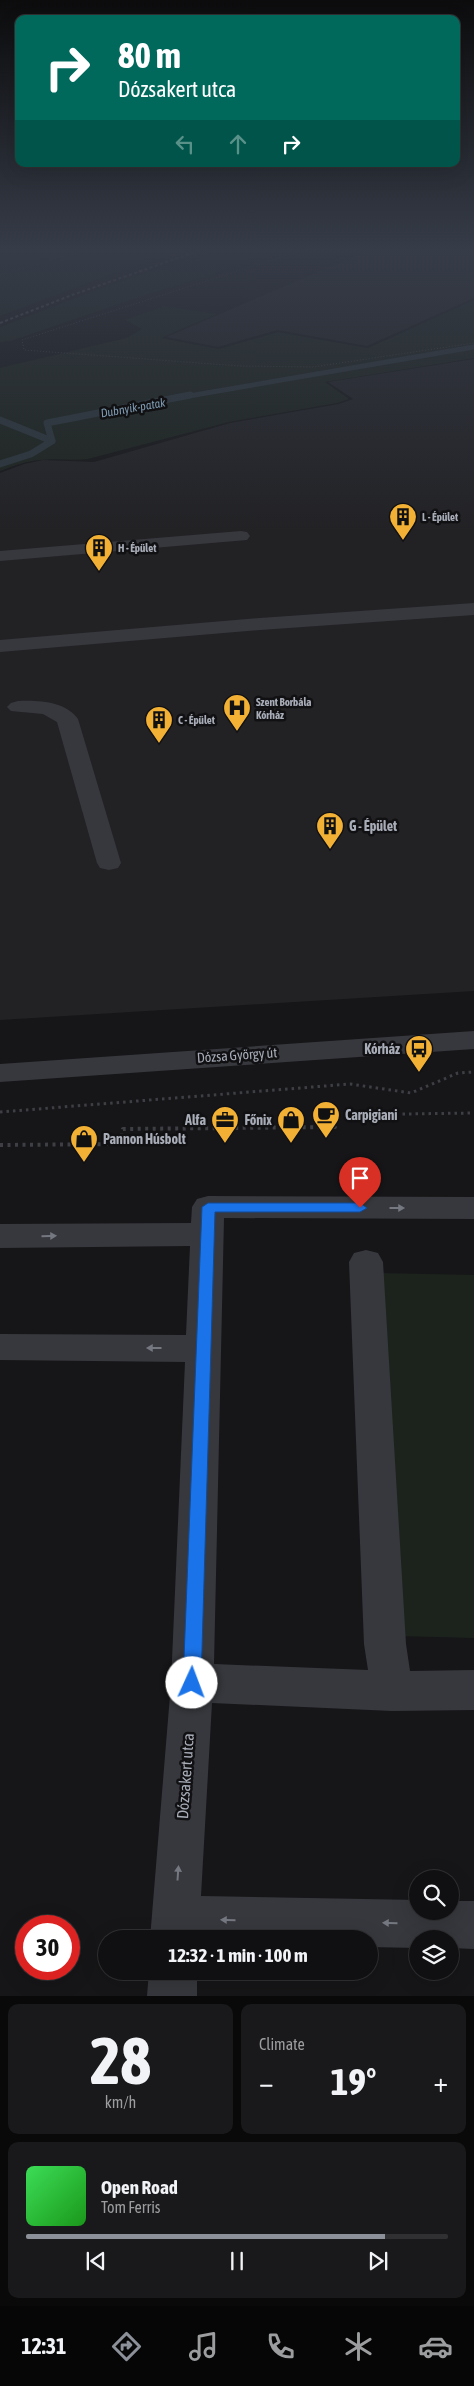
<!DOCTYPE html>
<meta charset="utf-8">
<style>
body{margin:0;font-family:"Asap Condensed",sans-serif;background:#19191b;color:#f1f3f6;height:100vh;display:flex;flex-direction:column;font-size:19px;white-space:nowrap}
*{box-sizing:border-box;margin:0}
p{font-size:16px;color:#9c9d9f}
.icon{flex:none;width:28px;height:28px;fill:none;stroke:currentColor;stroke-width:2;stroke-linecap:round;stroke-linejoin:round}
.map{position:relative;height:1996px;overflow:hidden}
.sheet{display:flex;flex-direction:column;gap:8px;padding:8px;background:#09090a;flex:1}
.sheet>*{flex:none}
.top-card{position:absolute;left:15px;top:15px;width:445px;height:152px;border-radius:10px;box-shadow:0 5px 20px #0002,0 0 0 1px #303032;background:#00695c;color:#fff;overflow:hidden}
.fabs{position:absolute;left:409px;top:1870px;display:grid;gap:10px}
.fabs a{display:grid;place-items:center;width:50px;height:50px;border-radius:50%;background:#101012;box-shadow:0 5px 20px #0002,0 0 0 1px #303032;font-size:25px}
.speed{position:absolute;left:15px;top:1915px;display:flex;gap:10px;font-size:25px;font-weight:700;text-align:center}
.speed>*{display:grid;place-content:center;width:65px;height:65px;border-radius:50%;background:#101012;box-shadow:0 5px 20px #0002,0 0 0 1px #303032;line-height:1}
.speed .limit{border:8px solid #d22;background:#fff;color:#111}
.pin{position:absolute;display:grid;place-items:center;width:42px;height:42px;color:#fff;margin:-51px -21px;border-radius:50% 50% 50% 0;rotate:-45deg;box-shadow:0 0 5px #0007}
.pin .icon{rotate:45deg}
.me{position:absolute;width:55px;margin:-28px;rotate:2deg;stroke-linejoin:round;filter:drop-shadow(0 0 4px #0008)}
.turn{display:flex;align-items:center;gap:18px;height:105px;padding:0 20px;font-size:22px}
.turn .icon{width:65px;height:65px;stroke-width:2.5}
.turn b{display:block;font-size:35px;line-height:42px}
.lanes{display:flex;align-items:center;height:48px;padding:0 20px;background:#0003;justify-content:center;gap:25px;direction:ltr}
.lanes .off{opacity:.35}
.big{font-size:38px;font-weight:700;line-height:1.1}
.sheet .widget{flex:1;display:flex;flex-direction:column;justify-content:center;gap:8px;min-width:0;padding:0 18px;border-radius:10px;background:#19191b}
.sheet .dial{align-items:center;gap:0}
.dial b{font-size:65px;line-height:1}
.song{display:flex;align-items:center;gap:15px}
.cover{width:60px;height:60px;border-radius:8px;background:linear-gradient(135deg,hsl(130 70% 55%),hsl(120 70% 35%))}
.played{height:5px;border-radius:2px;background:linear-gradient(90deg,#8c9099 85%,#303032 85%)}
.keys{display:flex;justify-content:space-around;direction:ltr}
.heat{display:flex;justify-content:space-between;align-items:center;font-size:28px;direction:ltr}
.sheet .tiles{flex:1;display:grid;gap:8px;grid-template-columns:1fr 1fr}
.widget:last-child{grid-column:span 2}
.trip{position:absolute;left:98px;top:1930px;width:280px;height:50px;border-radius:25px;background:#101012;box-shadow:0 5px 20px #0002,0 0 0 1px #303032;font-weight:700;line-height:50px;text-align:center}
.tab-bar{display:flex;height:80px;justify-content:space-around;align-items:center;background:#060607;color:#9c9d9f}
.tab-bar .icon{width:35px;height:35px}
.tab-bar .active{color:#8c9099}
.tab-bar b{font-size:22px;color:#f1f3f6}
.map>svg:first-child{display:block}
</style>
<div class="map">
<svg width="474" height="1996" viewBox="0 0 474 1996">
<rect width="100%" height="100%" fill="#161618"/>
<g fill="#222225">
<path d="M367,251H474V298L367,346L277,330L218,347L166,337Z"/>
<path d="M474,359V991L0,1020V473L24,464L43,460L94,462L230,423L339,404L353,399L328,382Z"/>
</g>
<g fill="#1c231d">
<path d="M182,251L109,275L0,316V251Z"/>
<path d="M211,251H288L142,296L11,341L0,342V327L94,291Z"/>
<path d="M474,300V358L325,382L349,399L337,403L229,422L88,459C72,461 56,458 41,460C26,461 14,466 0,471V368L126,338L142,329L125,320L164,306L217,314L161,338L219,349L278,332L368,348Z"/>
<path d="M378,1273L474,1275V1638L397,1636Z"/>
</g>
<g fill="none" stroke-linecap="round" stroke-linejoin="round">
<path stroke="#2c353c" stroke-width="5" d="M183,397L474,347"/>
<g stroke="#2c353c" stroke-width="7">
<path d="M0,420L52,441L31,454L0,464"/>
<path d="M52,441L47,423L190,395"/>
</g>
<g stroke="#3d3f44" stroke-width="1" stroke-dasharray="1 2" stroke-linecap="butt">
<path d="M300,251L22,340L24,350L240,366L313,367L474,343"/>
<path d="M0,275L81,251"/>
</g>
<g stroke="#3d3f44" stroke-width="3" stroke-dasharray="2.5 4" stroke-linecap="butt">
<path d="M0,1112L350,1084L411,1093L458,1073L474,1072"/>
<path d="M335,1119V1115L474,1113"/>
</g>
<path stroke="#3d3f44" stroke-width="4" stroke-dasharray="3 4.5" stroke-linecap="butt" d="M0,1145L120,1144L123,1129L335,1127V1118"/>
<g fill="#37383d" fill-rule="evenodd">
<path d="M241,531L247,532L250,536L247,540L0,561V551Z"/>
<path d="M474,603V615L260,630L0,652V640L260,618Z"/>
<path d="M18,701C38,700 65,701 78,719L121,863L118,868L109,870L100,868L97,863L57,722L43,714L11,711L7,707L11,703Z"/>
<path d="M474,1031V1049L0,1082V1064Z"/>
<path d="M208,1196L474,1197V1219L224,1218L214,1664L368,1670L364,1644L349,1262L354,1253L366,1250L378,1253L383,1262L406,1644L410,1671L474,1670V1710L392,1711L212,1703L201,1896L418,1900V1911H450V1901H474V1949L450,1948V1939H418V1948L369,1947V1939H150L171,1683L185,1362L0,1360V1334L186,1335L190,1246L0,1248V1224L191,1223L192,1207L197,1199Z"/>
<path d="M149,1971H197V1996H147Z"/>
</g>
<path stroke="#4a4c52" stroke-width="2" stroke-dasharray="3 2.5" stroke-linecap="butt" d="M0,323L72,295L198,251"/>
</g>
<defs><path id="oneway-solid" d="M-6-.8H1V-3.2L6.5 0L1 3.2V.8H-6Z" transform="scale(1.25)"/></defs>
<g fill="#757881">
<use href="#oneway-solid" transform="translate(397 1208)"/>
<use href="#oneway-solid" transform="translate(49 1236) rotate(-1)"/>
<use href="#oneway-solid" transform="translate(154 1348) rotate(-180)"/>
<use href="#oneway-solid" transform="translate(178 1873) rotate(-86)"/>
<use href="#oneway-solid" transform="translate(228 1920) rotate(-179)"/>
<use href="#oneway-solid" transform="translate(390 1923) rotate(-179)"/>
</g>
<linearGradient id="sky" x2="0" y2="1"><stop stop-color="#0c0c0d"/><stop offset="0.47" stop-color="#363c48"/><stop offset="1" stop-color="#363c48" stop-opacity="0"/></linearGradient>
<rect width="474" height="531" fill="url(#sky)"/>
<path fill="#1a73e8" stroke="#114b97" d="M208,1203H360L367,1208L360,1212H215L201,1683L198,1689L192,1691L186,1689L183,1683L202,1207Z"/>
<defs>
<symbol id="building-pin" viewBox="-11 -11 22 30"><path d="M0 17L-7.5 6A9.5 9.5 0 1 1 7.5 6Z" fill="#f2b134" stroke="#111113"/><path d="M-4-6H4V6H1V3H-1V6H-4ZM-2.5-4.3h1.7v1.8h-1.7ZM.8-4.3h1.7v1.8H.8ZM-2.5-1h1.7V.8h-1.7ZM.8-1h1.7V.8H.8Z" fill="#111"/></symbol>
<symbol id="hospital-pin" viewBox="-11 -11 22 30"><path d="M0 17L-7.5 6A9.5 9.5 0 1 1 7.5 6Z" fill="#f2b134" stroke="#111113"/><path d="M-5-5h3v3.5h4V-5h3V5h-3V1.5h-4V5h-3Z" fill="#111"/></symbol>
<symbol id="bus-pin" viewBox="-11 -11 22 30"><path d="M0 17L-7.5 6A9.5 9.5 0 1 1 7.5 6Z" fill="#f2b134" stroke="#111113"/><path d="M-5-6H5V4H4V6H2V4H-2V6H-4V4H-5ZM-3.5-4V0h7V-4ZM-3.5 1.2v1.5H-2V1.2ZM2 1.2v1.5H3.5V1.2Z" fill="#111"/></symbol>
<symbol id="cafe-pin" viewBox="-11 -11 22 30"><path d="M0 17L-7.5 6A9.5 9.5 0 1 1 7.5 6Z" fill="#f2b134" stroke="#111113"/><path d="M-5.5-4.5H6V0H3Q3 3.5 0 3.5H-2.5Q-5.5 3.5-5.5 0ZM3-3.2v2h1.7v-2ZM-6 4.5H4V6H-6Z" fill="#111"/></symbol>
<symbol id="office-pin" viewBox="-11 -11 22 30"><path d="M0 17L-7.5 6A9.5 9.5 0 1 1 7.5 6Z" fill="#f2b134" stroke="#111113"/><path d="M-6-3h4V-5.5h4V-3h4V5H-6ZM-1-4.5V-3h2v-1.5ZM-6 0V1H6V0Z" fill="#111"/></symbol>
<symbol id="shop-pin" viewBox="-11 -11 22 30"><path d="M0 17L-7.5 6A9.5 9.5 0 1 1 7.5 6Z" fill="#f2b134" stroke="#111113"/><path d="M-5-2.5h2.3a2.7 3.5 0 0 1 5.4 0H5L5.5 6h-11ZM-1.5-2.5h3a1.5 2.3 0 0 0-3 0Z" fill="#111"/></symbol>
</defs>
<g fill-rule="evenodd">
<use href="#building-pin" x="387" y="501" width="32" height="43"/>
<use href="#building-pin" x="83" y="532" width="32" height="43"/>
<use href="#hospital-pin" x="221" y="692" width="32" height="43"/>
<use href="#building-pin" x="143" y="704" width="32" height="43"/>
<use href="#building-pin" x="314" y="810" width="32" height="43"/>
<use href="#bus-pin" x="403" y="1033" width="32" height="43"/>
<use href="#cafe-pin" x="310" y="1099" width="32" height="43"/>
<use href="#office-pin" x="209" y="1104" width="32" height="43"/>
<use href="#shop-pin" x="275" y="1104" width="32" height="43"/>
<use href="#shop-pin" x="68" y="1123" width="32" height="43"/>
</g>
<g text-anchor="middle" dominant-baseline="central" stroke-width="5" stroke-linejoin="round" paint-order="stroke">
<g font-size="11" font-weight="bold" fill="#a8adb8" stroke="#111113" text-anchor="start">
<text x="422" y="517">L - Épület</text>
<text x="118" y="548">H - Épület</text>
<text x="256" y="702">Szent Borbála<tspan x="256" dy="13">Kórház</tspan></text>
<text x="178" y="720">C - Épület</text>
</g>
<g font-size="12" font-style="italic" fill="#7f9bb3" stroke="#111113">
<text transform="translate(133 408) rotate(-10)">Dubnyik-patak</text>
</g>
<g font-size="14" font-weight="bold" fill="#a8adb8" stroke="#111113" text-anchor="start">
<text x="349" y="826">G - Épület</text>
<text x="400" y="1049" text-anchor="end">Kórház</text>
<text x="345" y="1115">Carpigiani</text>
<text x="206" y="1120" text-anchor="end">Alfa</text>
<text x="272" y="1120" text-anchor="end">Főnix</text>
<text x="103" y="1139">Pannon Húsbolt</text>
</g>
<g font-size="14" fill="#a8adb8" stroke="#111113">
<text transform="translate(237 1055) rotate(-4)">Dózsa György út</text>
</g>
<g font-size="16" fill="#a8adb8" stroke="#111113">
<text transform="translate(185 1776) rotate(-86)">Dózsakert utca</text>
</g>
</g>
</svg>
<div class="fabs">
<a><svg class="icon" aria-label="search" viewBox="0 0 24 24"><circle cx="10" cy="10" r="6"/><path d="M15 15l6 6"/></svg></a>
<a><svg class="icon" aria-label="layers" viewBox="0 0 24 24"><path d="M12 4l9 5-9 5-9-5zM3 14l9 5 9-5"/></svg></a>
</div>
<div class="speed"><div class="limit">30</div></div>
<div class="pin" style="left:360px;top:1208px;background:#d93025"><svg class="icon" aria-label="arrive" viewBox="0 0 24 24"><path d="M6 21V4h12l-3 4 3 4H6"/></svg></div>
<svg class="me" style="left:192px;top:1683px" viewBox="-20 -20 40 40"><circle r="19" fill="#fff"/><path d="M0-13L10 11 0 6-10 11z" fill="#1a73e8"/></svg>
<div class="trip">12:32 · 1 min · 100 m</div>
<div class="top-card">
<div class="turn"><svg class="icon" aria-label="right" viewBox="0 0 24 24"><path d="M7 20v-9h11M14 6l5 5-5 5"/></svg><div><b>80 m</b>Dózsakert utca</div></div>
<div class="lanes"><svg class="icon off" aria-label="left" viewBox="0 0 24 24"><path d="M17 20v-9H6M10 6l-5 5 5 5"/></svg><svg class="icon off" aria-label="ahead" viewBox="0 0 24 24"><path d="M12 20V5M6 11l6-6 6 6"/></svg><svg class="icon" aria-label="right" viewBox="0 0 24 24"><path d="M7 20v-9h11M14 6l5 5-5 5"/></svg></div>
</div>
</div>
<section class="sheet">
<div class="tiles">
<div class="widget dial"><b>28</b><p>km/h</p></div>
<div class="widget"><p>Climate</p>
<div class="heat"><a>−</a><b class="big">19°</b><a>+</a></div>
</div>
<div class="widget">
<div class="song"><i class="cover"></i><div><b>Open Road</b><p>Tom Ferris</p></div></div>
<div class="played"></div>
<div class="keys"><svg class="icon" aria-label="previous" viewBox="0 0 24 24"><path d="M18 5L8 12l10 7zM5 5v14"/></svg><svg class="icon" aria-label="pause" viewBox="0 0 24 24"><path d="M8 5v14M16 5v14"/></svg><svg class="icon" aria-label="next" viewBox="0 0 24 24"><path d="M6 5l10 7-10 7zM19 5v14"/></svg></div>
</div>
</div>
</section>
<nav class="tab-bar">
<b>12:31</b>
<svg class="icon active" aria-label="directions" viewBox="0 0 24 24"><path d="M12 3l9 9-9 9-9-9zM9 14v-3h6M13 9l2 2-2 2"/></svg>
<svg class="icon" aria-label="music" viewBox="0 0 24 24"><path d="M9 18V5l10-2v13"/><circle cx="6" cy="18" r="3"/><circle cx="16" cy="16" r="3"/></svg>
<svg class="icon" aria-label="phone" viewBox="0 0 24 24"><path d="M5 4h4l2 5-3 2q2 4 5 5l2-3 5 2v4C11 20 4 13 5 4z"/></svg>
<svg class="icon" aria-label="climate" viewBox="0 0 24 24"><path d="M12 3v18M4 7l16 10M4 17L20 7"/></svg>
<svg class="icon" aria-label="car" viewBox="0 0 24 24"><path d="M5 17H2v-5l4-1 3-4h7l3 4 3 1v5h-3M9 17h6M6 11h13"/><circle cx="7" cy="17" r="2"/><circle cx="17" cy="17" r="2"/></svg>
</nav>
